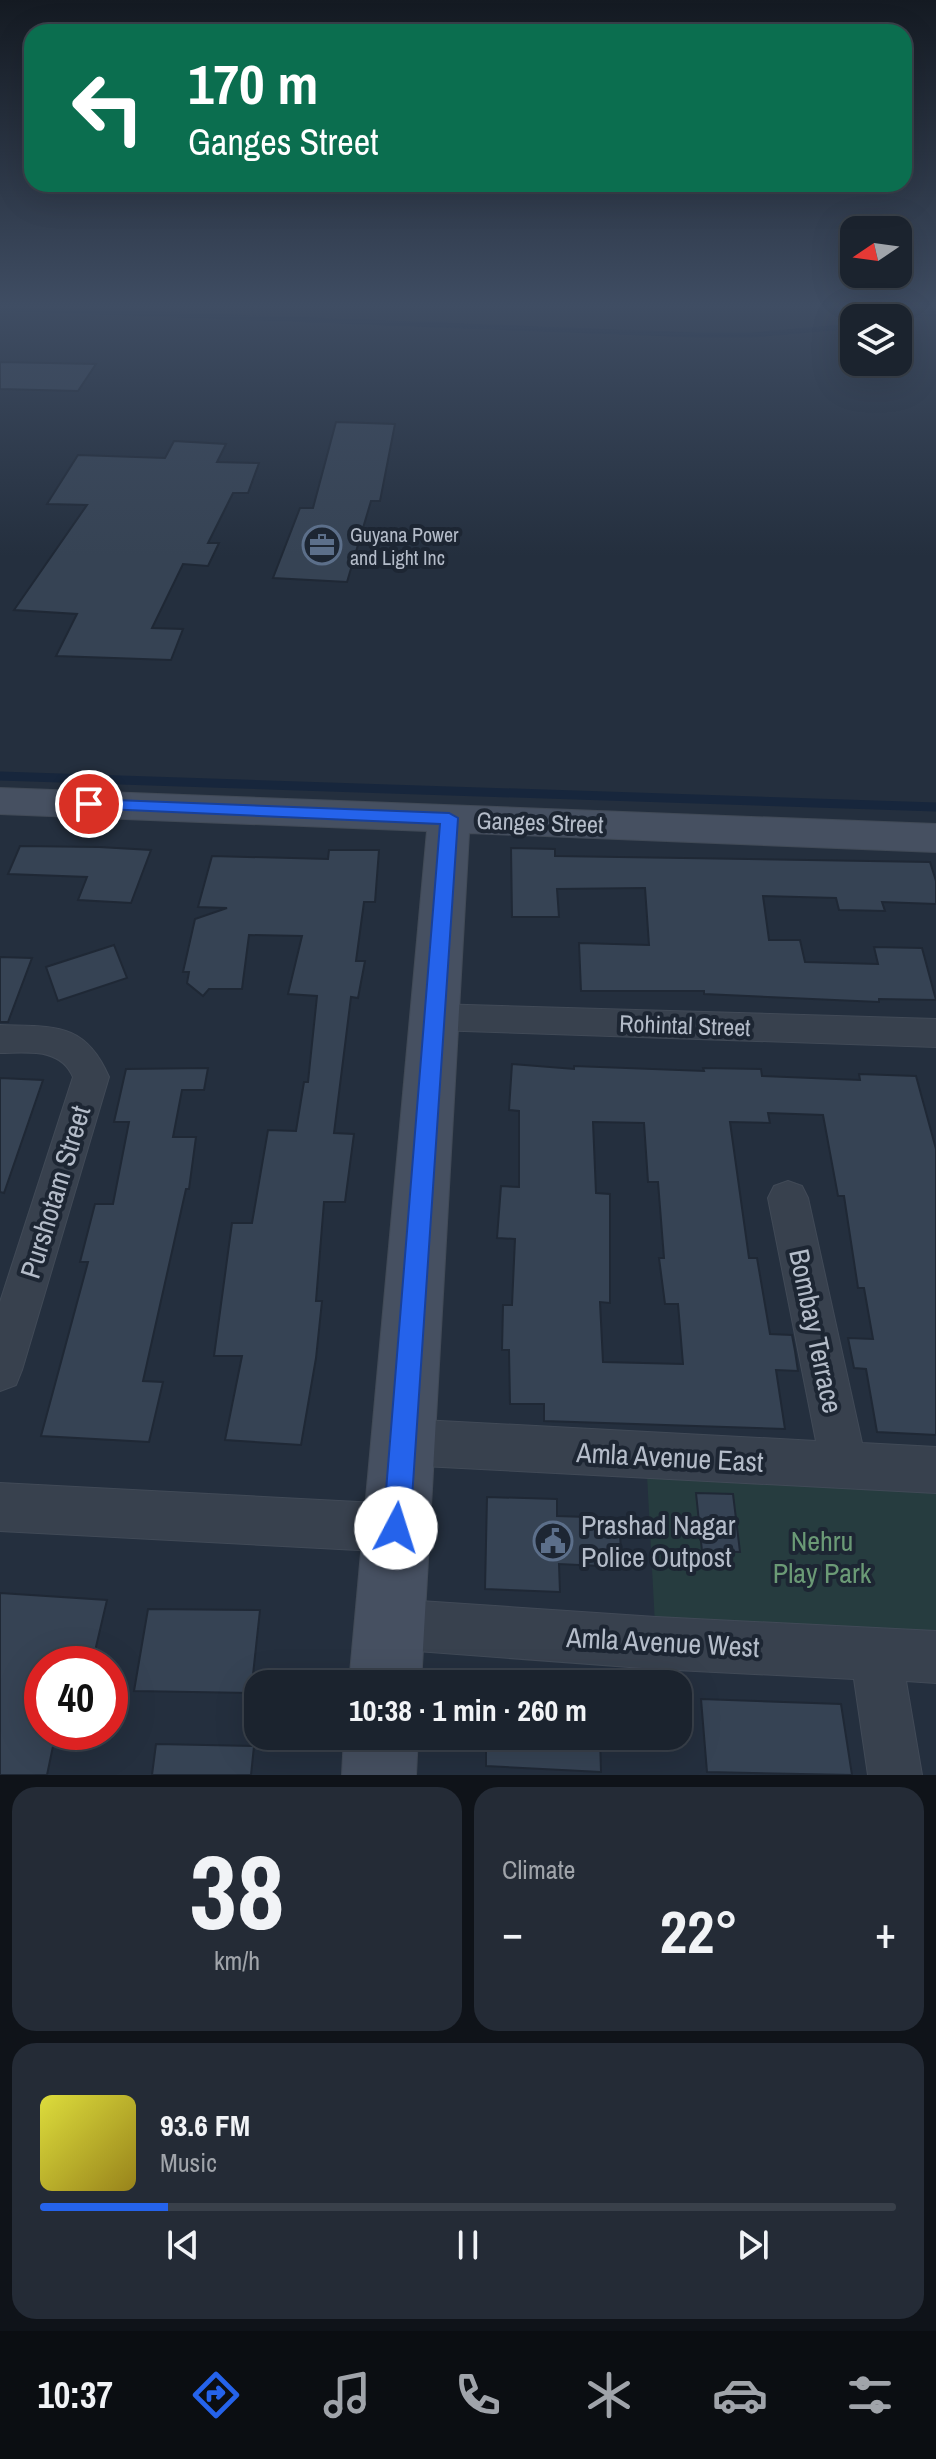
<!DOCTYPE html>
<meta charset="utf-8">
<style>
body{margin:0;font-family:"Archivo Narrow",sans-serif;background:#242b36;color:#f1f3f6;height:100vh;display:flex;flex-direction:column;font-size:30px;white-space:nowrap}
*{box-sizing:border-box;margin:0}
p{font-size:26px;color:#a0a4aa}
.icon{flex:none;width:44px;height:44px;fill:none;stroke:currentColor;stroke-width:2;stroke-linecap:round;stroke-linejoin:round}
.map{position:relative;height:1775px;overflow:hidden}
.drawer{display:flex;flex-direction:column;gap:12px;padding:12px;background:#0f1319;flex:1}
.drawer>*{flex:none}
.guide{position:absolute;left:24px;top:24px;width:888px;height:168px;border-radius:24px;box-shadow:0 8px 32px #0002,0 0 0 2px #39404a;background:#0b6e4f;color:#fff;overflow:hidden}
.needle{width:52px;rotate:257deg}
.tools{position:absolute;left:840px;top:216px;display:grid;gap:16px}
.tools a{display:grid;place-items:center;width:72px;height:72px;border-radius:16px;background:#1b232e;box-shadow:0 8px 32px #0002,0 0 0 2px #39404a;font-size:40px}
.speed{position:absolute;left:24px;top:1646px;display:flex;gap:16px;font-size:40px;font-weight:700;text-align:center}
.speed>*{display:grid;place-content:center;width:104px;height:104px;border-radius:50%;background:#1b232e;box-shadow:0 8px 32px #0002,0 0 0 2px #39404a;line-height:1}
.speed .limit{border:12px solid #d22;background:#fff;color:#111}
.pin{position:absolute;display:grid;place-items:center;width:68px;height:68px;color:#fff;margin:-34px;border:4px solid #fff;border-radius:50%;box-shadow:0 2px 8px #0007}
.me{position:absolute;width:88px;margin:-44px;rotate:5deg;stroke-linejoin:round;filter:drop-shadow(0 0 6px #0008)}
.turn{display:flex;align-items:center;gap:28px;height:168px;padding:0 32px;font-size:36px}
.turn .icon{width:104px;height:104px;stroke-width:2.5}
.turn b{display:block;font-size:56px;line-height:68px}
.big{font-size:60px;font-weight:800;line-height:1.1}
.drawer .widget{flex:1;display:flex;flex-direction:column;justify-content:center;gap:12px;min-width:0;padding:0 28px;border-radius:24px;background:#242b36}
.drawer .dial{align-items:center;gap:0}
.dial b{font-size:104px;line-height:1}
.song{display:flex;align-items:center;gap:24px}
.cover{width:96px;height:96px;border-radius:12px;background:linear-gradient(135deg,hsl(60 70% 55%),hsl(50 70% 35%))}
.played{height:8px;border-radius:4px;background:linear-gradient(90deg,#2563eb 15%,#39404a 15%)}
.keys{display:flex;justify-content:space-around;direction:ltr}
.heat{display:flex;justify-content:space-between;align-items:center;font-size:44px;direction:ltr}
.drawer .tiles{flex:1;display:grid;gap:12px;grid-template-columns:1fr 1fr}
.widget:last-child{grid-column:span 2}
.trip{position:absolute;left:244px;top:1670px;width:448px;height:80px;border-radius:24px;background:#1b232e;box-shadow:0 8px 32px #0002,0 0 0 2px #39404a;font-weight:800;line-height:80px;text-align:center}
.tabs{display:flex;height:128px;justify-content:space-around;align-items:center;background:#0b0e12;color:#a0a4aa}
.tabs .icon{width:56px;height:56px}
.tabs .active{color:#2563eb}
.tabs b{font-size:36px;color:#f1f3f6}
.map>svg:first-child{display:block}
</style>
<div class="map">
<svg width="936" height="1775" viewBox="0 0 936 1775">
<rect width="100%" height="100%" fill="#242f3e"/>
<path fill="#263c3f" d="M646,1456L936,1469V1656L656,1643Z"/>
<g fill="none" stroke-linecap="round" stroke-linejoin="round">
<g stroke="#17263c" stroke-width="5">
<path d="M0,308L698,335H752L854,326"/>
<path d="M898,318L936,313"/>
</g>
<path stroke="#17263c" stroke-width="9" d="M0,776L936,807"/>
</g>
<g fill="#364354" stroke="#1f2835" stroke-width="2" fill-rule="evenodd">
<path d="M0,362L96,364L78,391L0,389Z"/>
<path d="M336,422L395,424L380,501H371L347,582L273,578L300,508H313Z"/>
<path d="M174,441L226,444L217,462L259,463L248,493H233L208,543H219L208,566L183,564L152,628L183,629L171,660L56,656L77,614L14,610L87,505L47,504L78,455L165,458Z"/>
<path d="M20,846L99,847L151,850L131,903L78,900L87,877L8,874Z"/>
<path d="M511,848L555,849V856L930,862L936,881V904L882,902L885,911L839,910L836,898L763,896L769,940H800L805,962L878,964L874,947L922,948L936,1000L879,999V1002L704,994V991H581L579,943L649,945L645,888L557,889L559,917H512Z"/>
<path d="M329,850H379L375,902H364L356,961H365L358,998L351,997L334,1133L354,1134L345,1202H324L316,1301H322L316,1358L301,1445L225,1440L242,1356H214L232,1223H252L268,1130L296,1131L304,1082H308L317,996L288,994L302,936L249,935L242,989H209L203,996L187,983L189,972H183L195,919L227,908L198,907L212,856L328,859Z"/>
<path d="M114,945L127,978L58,1001L46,967Z"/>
<path d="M0,957L32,958L8,1022H0Z"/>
<path d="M512,1064L574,1069V1066L704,1071L703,1068L761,1069L762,1076L860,1080L859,1074L916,1076L936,1149V1435L877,1432L866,1369L854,1368L848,1338L873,1339L864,1288H858L844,1196H838L823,1115L768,1113L770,1123L730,1122L749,1258H757L770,1334L792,1335L795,1351L798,1371L776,1370L785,1429L544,1421V1404H510L509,1350H502L503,1305H512L515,1239L497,1238L501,1186L519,1187V1111L509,1110ZM593,1122L644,1123L648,1182H658L664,1258H659L665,1304H678L683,1364L603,1362L600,1302L610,1303V1194L596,1193Z"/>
<path d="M208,1068L204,1090H182L173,1137H196L189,1189H186L143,1381L163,1382L149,1442L41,1436L88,1262H80L95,1204H113L129,1122H114L126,1069Z"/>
<path d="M0,1078L43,1080L4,1193L0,1192Z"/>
<path d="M696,1493L733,1494L740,1552L702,1551Z"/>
<path d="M487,1497L557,1499V1516L619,1518L622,1567L559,1564L560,1592L485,1589Z"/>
<path d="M0,1593L107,1600L92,1664H42V1732H56L47,1775H0Z"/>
<path d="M148,1609L260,1610L251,1693L134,1691Z"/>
<path d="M701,1699L841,1704L852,1775L707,1772Z"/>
<path d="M486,1736H600L601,1772L486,1766Z"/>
<path d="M156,1744L254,1746L251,1775H152Z"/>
</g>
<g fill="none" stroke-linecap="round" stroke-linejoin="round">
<defs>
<g id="street">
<path d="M434,1004L936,1019V1047L434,1030L422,1026L416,1017L422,1008Z"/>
<path d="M0,1025C53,1027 85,1021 109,1077L22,1370L16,1385L0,1391V1302L73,1077C60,1047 27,1053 0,1053Z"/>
<path d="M788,1181L802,1186L808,1198L862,1443L936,1447V1493L403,1465L387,1458L380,1442L387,1426L403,1419L816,1441L768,1198L774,1186Z"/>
<path d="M0,1483L396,1504L413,1511L420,1528L413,1545L396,1552L0,1531Z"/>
<path d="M390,1599L656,1617L936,1631V1683L906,1681L922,1775H868L854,1679L656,1669L390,1649L372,1642L365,1624L372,1606Z"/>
</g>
<g id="secondary">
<path d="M0,788L936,824V852L469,833L421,1684H349L427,831L0,814Z"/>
<path d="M344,1736H418L416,1775H342Z"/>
</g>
</defs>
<use href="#street" stroke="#414a57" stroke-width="2"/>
<use href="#secondary" stroke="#414a57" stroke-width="2"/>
<use href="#street" fill="#38414e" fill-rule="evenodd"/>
<use href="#secondary" fill="#465061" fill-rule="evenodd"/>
</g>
<linearGradient id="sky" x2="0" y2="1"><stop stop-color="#141a22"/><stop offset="0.55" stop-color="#3f4d63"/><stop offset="1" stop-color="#3f4d63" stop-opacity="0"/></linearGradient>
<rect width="936" height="556" fill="url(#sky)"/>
<path fill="#2563eb" stroke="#184099" stroke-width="2" d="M89,799L449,813L458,818L410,1528L406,1538L396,1542L387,1538L383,1528L440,824L83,808L81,804L83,800Z"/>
<defs>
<symbol id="office-ring" viewBox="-11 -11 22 22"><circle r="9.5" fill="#1d2633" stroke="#5c6f8a" stroke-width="1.5"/><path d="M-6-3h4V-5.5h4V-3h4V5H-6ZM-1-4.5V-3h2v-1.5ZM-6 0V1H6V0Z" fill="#5c6f8a"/></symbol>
<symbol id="civic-ring" viewBox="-11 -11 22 22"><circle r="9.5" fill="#1d2633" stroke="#5c6f8a" stroke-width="1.5"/><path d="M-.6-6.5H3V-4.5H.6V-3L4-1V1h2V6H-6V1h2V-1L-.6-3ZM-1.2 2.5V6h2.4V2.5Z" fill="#5c6f8a"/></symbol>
</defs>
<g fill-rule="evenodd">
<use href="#office-ring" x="300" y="523" width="44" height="44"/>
<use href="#civic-ring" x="531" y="1519" width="44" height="44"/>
</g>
<g text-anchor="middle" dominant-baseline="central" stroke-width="8" stroke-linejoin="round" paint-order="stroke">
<g font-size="20" fill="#b4bcc9" stroke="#1d2633" text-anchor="start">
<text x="350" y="534">Guyana Power<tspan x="350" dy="23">and Light Inc</tspan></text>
</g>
<g font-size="24" fill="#b4bcc9" stroke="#1d2633">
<text transform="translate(540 822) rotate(2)">Ganges Street</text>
<text transform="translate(685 1025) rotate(2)">Rohintal Street</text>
</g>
<g font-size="28" fill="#b4bcc9" stroke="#1d2633">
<text transform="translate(55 1192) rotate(-73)">Purshotam Street</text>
<text transform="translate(816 1331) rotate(78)">Bombay Terrace</text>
<text transform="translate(670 1457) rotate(3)">Amla Avenue East</text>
<text transform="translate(663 1642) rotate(3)">Amla Avenue West</text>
</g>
<g font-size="28" fill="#b4bcc9" stroke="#1d2633" text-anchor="start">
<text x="581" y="1525">Prashad Nagar<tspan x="581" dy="32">Police Outpost</tspan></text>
</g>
<g font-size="28" fill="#6b9a76" stroke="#1d2633">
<text x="822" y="1541">Nehru<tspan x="822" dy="32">Play Park</tspan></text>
</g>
</g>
</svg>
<div class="tools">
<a><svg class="needle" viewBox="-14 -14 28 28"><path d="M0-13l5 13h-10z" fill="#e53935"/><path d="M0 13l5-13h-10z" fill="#a0a4aa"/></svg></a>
<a><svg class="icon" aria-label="layers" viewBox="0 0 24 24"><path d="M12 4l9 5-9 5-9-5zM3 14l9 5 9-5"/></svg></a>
</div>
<div class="speed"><div class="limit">40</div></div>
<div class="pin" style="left:89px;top:804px;background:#d93025"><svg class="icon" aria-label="arrive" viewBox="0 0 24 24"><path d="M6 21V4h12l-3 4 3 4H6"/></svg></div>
<svg class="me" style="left:396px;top:1528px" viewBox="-20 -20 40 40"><circle r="19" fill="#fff"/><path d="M0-13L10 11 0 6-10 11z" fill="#2563eb"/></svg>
<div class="trip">10:38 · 1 min · 260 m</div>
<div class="guide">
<div class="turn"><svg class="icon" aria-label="left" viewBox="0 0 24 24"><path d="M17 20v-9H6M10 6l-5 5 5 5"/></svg><div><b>170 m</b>Ganges Street</div></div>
</div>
</div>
<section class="drawer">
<div class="tiles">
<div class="widget dial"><b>38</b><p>km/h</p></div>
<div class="widget"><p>Climate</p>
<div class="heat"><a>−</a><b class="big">22°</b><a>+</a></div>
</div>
<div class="widget">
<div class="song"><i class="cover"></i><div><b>93.6 FM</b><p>Music</p></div></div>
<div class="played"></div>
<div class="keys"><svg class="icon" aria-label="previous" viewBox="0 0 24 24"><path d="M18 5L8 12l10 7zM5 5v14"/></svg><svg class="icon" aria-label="pause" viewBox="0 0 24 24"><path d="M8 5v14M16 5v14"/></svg><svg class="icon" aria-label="next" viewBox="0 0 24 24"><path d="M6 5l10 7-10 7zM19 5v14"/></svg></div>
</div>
</div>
</section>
<nav class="tabs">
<b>10:37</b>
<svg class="icon active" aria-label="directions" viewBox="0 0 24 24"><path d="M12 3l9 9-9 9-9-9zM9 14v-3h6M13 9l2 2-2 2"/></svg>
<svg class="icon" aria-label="music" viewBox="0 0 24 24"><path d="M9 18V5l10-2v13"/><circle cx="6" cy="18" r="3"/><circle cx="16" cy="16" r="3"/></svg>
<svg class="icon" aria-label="phone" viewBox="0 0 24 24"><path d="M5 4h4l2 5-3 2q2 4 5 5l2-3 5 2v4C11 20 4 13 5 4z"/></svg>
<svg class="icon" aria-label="climate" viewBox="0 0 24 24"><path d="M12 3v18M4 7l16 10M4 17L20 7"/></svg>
<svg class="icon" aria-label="car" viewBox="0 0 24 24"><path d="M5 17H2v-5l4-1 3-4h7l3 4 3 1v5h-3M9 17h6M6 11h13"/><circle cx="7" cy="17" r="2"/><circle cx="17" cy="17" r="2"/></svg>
<svg class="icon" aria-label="filters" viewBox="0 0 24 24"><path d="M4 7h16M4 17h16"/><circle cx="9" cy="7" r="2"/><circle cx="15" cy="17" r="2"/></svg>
</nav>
